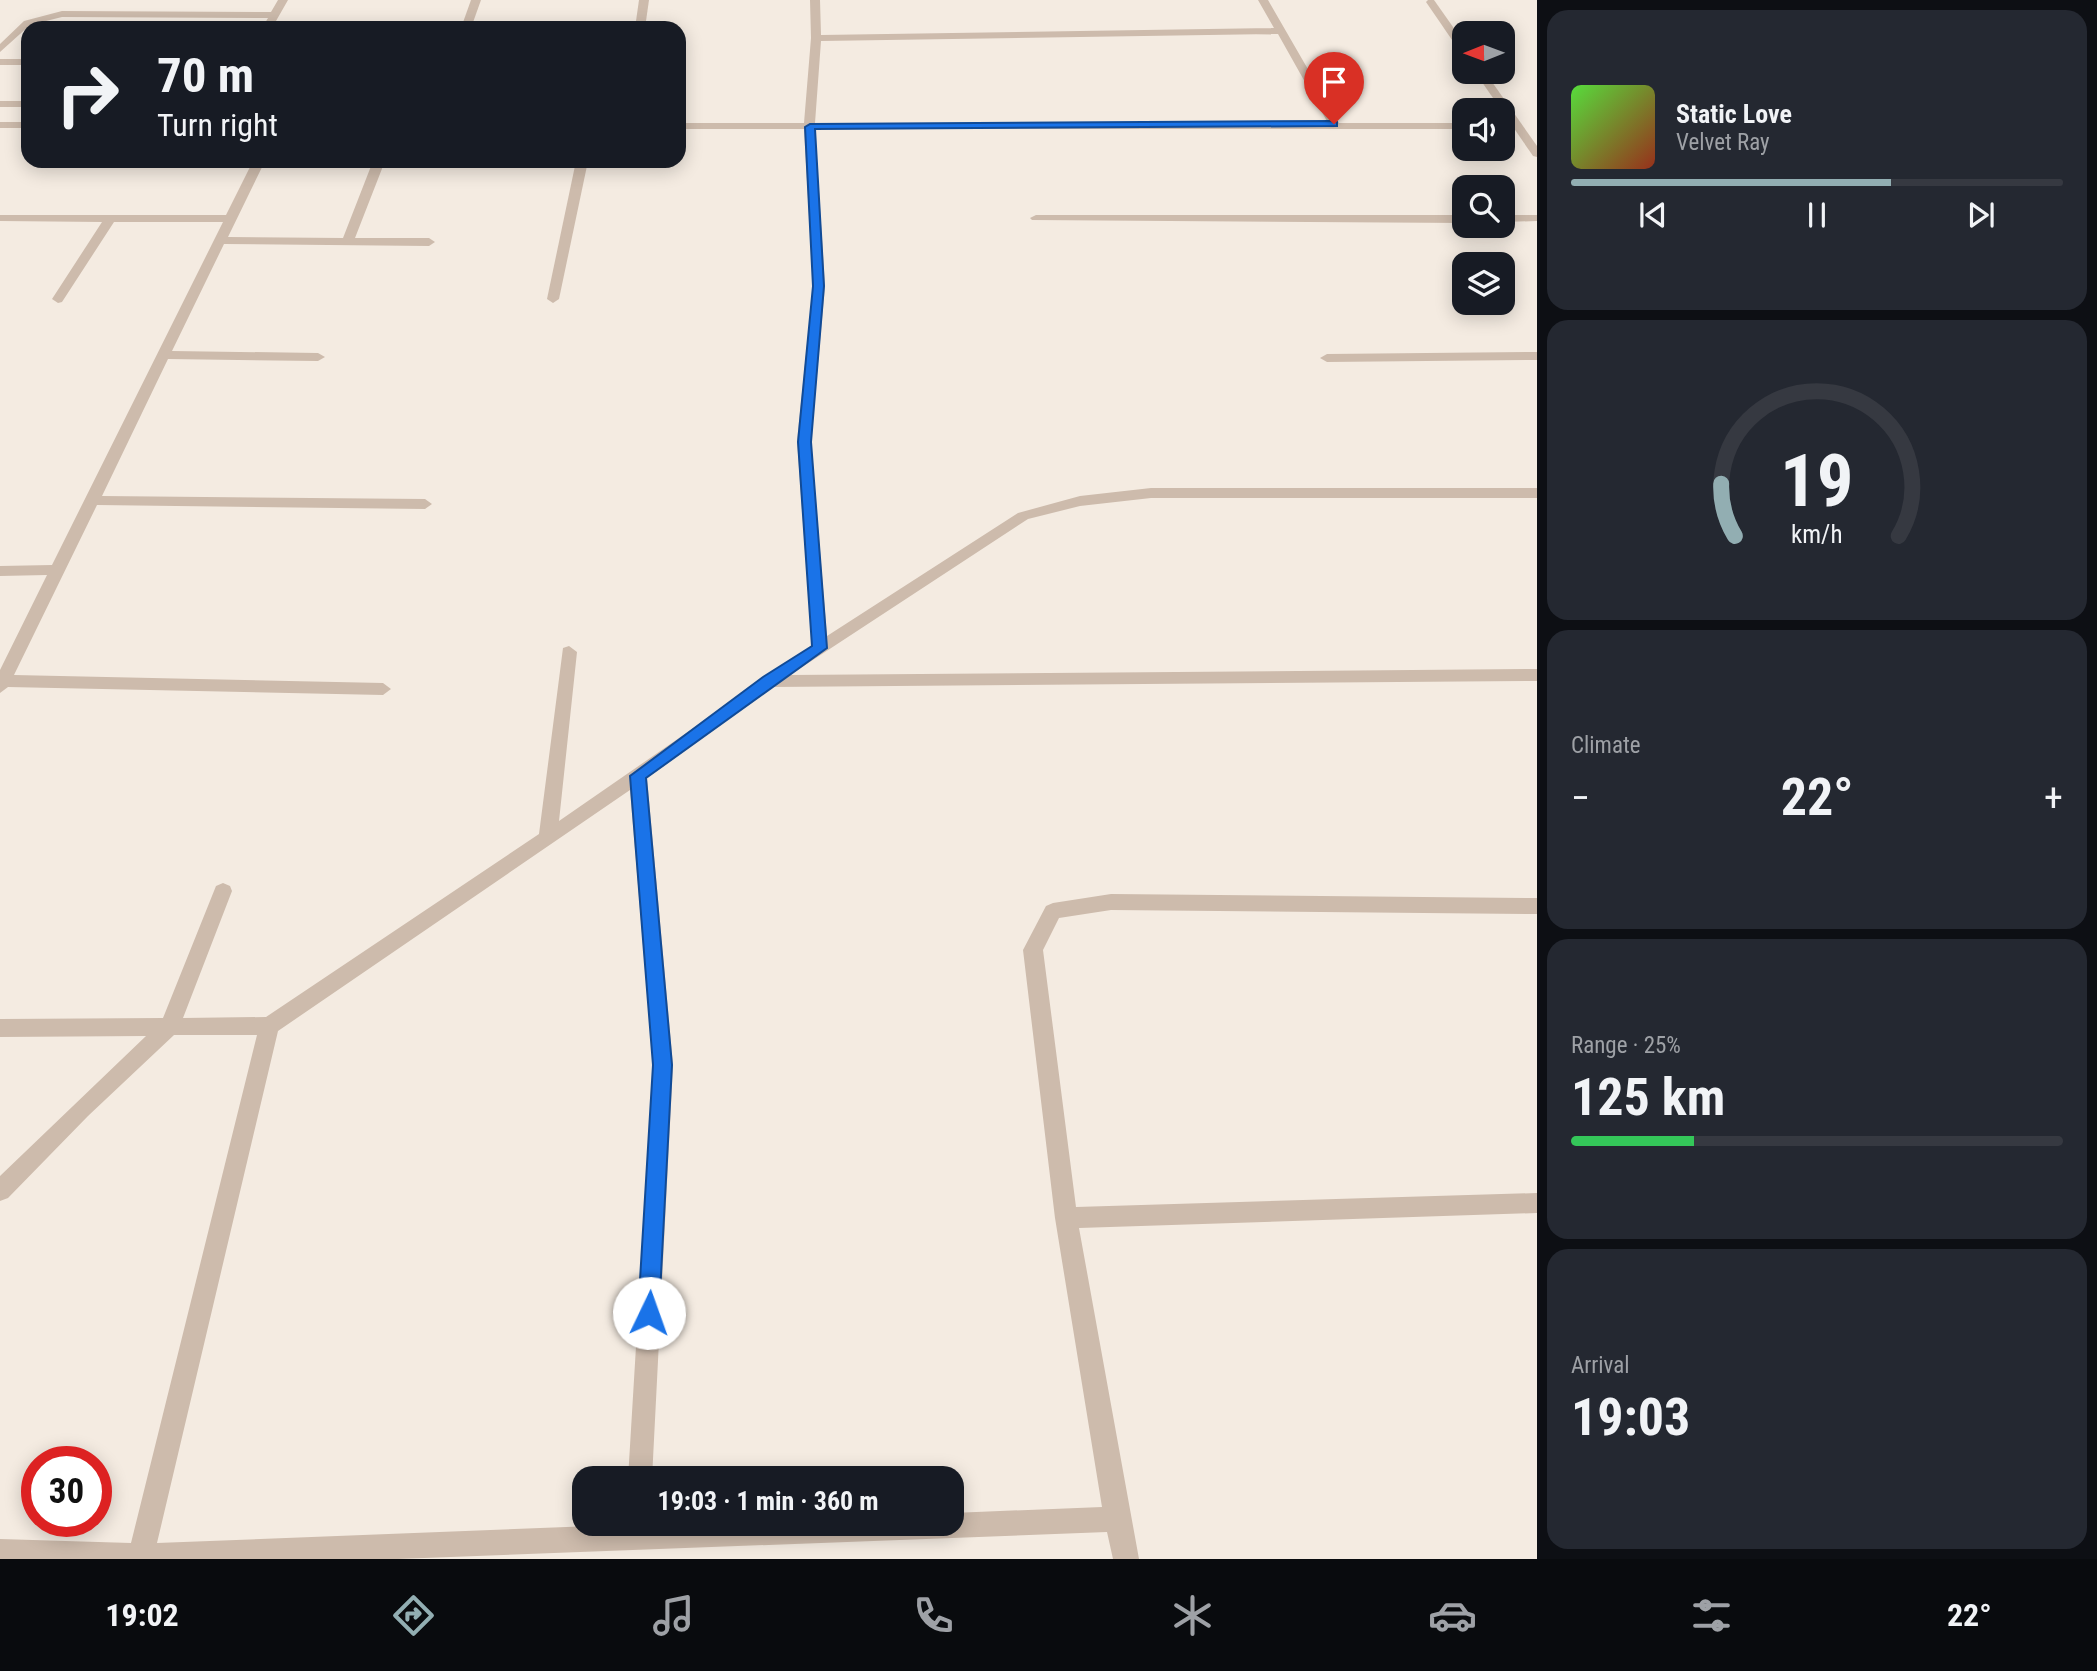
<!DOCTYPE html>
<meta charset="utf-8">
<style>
body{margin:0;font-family:"Roboto Condensed",sans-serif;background:#242831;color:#f1f3f6;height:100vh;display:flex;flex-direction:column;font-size:26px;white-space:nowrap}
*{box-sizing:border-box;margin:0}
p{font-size:23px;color:#9ea1a6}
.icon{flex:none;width:38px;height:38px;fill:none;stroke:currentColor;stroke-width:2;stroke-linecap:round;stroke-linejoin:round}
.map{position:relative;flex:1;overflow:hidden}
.sheet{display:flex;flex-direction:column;gap:10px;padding:10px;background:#0d0f14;width:560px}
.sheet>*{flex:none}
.top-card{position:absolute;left:21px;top:21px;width:665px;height:147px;border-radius:21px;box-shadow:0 4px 18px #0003;background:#171b24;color:#f1f3f6;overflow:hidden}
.needle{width:46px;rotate:269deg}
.buttons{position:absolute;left:1452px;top:21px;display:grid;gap:14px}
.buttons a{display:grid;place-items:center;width:63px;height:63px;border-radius:14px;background:#171b24;box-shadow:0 4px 18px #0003;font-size:35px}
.speed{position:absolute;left:21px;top:1446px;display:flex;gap:14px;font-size:35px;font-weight:700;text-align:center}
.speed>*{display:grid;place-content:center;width:91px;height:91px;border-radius:50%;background:#171b24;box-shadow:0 4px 18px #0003;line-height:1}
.speed .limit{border:10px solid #d22;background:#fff;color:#111}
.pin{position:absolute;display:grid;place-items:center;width:60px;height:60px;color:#fff;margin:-72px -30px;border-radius:50% 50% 50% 0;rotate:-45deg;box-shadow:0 0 7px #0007}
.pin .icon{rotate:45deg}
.me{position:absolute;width:77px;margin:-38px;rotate:3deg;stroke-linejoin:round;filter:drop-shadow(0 0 5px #0008)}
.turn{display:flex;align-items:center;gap:24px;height:147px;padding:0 21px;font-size:32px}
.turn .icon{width:91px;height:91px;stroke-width:2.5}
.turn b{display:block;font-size:49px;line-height:60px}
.big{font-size:52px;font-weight:700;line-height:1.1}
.sheet .tile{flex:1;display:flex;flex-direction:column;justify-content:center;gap:10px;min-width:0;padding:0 24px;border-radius:21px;background:#242831}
.sheet .dial{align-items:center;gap:0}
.dial svg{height:182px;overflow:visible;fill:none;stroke:#363941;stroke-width:7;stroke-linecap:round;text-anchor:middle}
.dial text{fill:#f1f3f6;stroke:none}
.song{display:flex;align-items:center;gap:21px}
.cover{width:84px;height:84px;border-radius:10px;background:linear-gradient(135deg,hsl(110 70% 55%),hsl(10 70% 35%))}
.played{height:7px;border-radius:4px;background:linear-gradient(90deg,#92aeb2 65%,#363941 65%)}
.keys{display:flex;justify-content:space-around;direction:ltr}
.heat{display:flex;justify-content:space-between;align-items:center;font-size:38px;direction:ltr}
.charge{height:10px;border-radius:5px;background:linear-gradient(90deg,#34c759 25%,#363941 0)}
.trip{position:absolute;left:572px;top:1466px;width:392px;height:70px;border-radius:21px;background:#171b24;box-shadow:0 4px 18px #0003;font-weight:700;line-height:70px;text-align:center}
.menu{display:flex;height:112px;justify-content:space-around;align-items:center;background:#090b0e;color:#9ea1a6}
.menu .icon{width:49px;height:49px}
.menu .active{color:#92aeb2}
.menu b{font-size:32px;color:#f1f3f6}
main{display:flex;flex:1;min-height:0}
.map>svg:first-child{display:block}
</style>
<main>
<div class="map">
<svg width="1537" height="1559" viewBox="0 0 1537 1559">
<rect width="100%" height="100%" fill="#f4ebe1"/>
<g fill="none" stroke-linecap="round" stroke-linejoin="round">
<g fill="#cdbbac" fill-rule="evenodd">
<path d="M278,0H288L272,28H262L268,18L62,17L30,25L0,52V44L24,21L62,11L271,12Z"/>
<path d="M471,0H481L471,28H461Z"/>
<path d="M639,0H649L645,28H635Z"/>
<path d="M810,0H820L821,35L1274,28L1258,0H1268L1339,123H1465V129H815L825,286L811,441L827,636L1018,513L1080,496L1151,488H1537V498H1151L1080,506L1028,519L790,675L1537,669V681L772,687L647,778L673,1065L652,1479H628L653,1065L630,790L278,1031L157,1543L644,1524H952V1513L1102,1507L1055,1218L1023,950L1046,906L1053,903L1111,894L1537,898V914L1111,910L1059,918L1043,950L1076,1207L1537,1193V1213L1079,1228L1139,1559H1113L1107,1532L398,1559H0V1539L131,1543L257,1035H174L88,1116L8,1198L0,1201V1176L146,1036L0,1037V1019L163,1018L214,891L216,886L223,883L230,886L232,891L183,1018L266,1017L539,834L563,648L569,646L577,652L559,821L812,646L797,441L813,286L804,129H679V123H804L811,38ZM1278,34L1328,123H815L821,41Z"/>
<path d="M1428,0H1434L1465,44V54L1461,53L1426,2Z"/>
<rect x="0" y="59" width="28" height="6"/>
<path d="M1475,72H1485L1537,146V157L1533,156Z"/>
<rect x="0" y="101" width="28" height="6"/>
<rect x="0" y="122" width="28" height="6"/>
<path d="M253,161H265L228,237L343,238L373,161H385L355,238H429L435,242L429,246L224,244L172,351L318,353L325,357L318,361L168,359L102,496L425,499L432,504L425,509L97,505L14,675L383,683L391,689L383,695L8,687L0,693V670L47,575L0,576V566L52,565L223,222H114L62,302L58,303L52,299L102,222L0,221V215H226Z"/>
<path d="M576,161H588L559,299L553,303L547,299Z"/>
<path d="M1036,215H1465V223L1032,220L1030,218Z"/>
<path d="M1503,215H1537V221L1503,222Z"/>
<path d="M1537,352V360L1327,362L1320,358L1327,354Z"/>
</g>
</g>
<path fill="#1a73e8" stroke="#114b97" stroke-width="2" d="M1334,121L1337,122V126L815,129L824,286L811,442L827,648L646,778L672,1065L659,1313L656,1321L649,1324L641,1321L638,1313L653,1065L630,776L763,677L812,646L798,442L813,286L805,127L810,124Z"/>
</svg>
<div class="buttons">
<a><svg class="needle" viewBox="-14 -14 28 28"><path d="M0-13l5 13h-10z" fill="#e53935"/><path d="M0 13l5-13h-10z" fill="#9ea1a6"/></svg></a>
<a><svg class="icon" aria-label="sound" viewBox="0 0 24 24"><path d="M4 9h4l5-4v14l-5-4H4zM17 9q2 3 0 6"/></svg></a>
<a><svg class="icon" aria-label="search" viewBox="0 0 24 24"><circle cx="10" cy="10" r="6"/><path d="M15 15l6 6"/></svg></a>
<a><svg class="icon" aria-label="layers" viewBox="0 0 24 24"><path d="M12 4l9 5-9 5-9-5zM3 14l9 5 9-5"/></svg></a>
</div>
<div class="speed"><div class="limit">30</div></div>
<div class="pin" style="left:1334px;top:124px;background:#d93025"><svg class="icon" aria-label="arrive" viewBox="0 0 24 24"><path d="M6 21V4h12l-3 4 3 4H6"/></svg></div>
<svg class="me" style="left:649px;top:1313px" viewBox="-20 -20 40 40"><circle r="19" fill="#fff"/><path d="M0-13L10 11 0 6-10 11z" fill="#1a73e8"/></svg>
<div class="trip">19:03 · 1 min · 360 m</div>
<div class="top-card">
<div class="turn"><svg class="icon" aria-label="right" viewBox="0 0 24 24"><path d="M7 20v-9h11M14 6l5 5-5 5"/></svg><div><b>70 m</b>Turn right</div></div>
</div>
</div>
<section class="sheet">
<div class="tile">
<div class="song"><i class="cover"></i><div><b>Static Love</b><p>Velvet Ray</p></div></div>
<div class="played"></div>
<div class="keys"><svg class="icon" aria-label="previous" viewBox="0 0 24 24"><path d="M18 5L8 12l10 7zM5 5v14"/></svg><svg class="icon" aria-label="pause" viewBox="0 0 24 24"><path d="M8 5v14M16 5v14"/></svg><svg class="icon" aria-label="next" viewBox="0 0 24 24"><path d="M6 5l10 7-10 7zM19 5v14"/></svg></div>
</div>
<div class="tile dial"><svg viewBox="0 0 100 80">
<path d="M14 69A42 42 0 1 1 86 69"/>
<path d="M14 69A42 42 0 0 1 8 46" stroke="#92aeb2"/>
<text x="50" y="56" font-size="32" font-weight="700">19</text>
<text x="50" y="72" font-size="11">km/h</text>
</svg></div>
<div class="tile"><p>Climate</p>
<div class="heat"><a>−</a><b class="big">22°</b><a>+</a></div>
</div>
<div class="tile"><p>Range · 25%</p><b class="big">125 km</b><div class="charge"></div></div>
<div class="tile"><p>Arrival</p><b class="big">19:03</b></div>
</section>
</main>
<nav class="menu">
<b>19:02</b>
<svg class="icon active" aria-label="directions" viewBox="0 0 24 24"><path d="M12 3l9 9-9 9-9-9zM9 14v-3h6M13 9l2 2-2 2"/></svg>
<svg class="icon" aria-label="music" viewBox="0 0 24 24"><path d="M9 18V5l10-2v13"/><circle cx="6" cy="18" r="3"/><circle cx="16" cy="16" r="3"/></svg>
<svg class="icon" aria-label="phone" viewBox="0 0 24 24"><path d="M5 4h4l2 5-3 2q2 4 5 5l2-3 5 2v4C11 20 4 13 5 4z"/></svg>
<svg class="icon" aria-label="climate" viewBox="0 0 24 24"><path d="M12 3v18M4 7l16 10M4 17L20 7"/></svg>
<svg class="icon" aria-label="car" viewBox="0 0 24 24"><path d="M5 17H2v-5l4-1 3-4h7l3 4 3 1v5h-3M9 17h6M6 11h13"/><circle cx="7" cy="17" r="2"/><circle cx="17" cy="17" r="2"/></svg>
<svg class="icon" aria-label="filters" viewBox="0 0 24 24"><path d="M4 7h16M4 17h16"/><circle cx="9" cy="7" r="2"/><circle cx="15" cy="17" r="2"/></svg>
<b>22°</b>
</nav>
